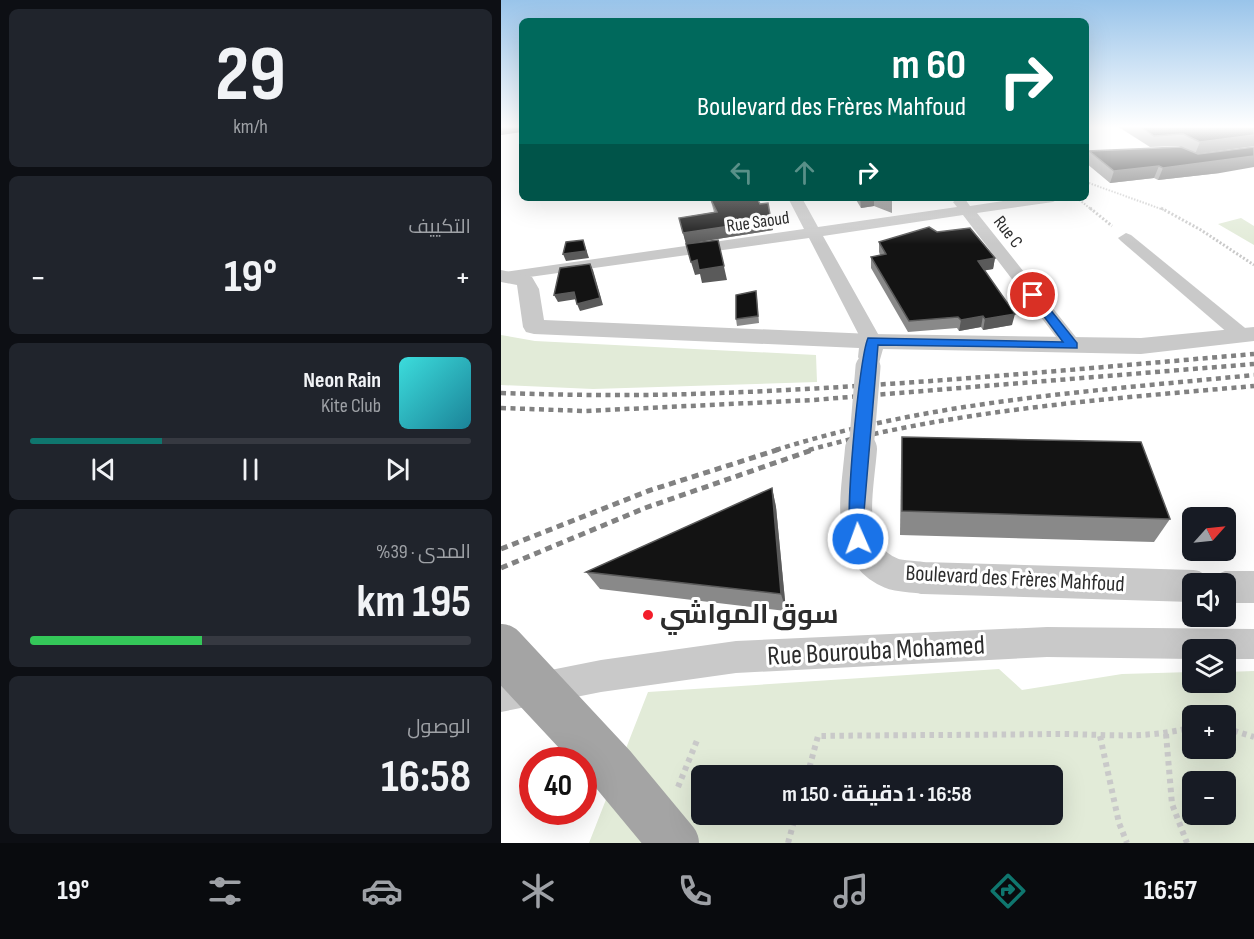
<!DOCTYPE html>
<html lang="ar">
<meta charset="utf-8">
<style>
body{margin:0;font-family:"Sofia Sans Condensed",Cairo,sans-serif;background:#20242c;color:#f1f3f6;direction:rtl;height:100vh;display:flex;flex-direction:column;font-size:22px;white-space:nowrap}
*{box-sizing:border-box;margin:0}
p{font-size:20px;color:#9ea1a6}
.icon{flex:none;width:33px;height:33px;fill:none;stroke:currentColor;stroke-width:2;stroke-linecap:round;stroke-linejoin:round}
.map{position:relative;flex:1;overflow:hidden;direction:ltr}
.details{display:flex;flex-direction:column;gap:9px;padding:9px;background:#0d0f14;width:501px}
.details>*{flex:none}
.hud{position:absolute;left:18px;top:18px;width:570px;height:183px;border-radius:9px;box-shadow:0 6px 24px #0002;direction:rtl;background:#00695c;color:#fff;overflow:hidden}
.needle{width:39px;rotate:63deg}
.controls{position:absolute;left:681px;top:507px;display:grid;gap:12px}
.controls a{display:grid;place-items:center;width:54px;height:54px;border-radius:9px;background:#171b24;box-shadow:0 6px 24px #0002;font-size:30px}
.speed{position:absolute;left:18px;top:747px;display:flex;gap:12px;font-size:30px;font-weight:700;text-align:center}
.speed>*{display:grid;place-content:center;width:78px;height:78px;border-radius:50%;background:#171b24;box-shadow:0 6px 24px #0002;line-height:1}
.speed .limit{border:9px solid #d22;background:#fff;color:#111}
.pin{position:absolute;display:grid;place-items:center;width:51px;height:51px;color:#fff;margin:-26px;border:3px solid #fff;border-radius:50%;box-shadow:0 2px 6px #0007}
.me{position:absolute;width:66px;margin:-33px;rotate:358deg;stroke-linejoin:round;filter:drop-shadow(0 0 4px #0008)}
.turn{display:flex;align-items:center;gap:21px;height:126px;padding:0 24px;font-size:27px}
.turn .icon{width:78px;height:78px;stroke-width:2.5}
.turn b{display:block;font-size:42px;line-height:51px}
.lanes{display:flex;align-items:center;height:57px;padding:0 24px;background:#0003;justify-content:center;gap:30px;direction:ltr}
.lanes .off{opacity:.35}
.big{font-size:45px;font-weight:700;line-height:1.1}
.details .card{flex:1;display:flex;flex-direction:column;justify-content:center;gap:9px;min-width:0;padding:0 21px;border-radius:9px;background:#20242c}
.details .dial{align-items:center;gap:0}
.dial b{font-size:78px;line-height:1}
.song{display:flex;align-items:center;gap:18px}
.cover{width:72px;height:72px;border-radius:9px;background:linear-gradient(135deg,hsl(180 70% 55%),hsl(190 70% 35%))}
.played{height:6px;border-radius:3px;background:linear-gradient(90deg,#0f766e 30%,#363941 30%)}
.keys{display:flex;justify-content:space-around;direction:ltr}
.heat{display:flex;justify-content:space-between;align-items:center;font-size:33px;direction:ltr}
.charge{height:9px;border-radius:4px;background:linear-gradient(90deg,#34c759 39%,#363941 0)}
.trip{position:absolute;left:190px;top:765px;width:372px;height:60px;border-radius:9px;background:#171b24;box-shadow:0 6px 24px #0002;font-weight:700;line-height:60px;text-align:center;direction:rtl}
.menu{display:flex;height:96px;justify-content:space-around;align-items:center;background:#090b0e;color:#9ea1a6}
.menu .icon{width:42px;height:42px}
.menu .current{color:#0f766e}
.menu b{font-size:27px;color:#f1f3f6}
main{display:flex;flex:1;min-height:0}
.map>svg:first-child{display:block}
</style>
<main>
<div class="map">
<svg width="753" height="843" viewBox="0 0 753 843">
<rect width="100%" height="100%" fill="#fff"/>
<g fill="#e2ebd8" fill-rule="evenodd">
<path d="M740,218L753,226V245L717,224Z"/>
<path d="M0,335L34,341L315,355L316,382L92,389L0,385Z"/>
<path d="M498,669L521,690L621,674L691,672L692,682H724L725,672L753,671V843H88L147,692ZM692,716H724V748H692ZM201,776H552V814H201ZM692,782H724V814H692Z"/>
</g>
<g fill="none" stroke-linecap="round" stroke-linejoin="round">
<g stroke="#c9c9c9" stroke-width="2" stroke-dasharray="1.5 1.5" stroke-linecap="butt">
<path d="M585,182L663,210"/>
<path d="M576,198L591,210"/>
</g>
<g stroke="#c9c9c9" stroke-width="3" stroke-dasharray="2 2" stroke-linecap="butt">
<path d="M589,208L611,226"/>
<path d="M660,208L700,230L753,265"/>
</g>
<g stroke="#c9c9c9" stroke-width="6" stroke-dasharray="4.5 4.5" stroke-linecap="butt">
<path d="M724,728L753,737"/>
<path d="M665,734L671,804L686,843"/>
<path d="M599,736L618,823L626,843"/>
<path d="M306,776L317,736C396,735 476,735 555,734C606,734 642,740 692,727"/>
<path d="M177,787L197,738"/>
<path d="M287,843L295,814"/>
</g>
<g fill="#c9c9c9" fill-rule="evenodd">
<path d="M287,198H301L317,227L456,207L452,202L458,198L464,199L469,206L522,198H559L552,202L476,213L582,346L579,350L572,352L565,350L462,215L322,236L381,341L378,345H364L361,341L308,238L0,281V273L3,272L303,229Z"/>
<path d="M625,233L630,235L749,332L752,336L749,340H735L620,241L617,238Z"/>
<path d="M546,627L753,629V659H724V650H692V659L546,657L235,673L100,692L0,712V680L100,660L235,641Z"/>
</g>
<g fill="#c9c9c9" fill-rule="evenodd">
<path d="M0,270L31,277L38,289L43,320L371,334L640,338L753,327V341L640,354L382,349L378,363L369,365L360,363L357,357L358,348L33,334L25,332L22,327L16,285L0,282Z"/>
<path d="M724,571H753V603H724V584H708L712,576Z"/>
</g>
<g stroke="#818181" stroke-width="4.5" stroke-dasharray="5 4.5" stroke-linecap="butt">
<path d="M0,393C64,395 127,396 191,394C379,388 566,370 753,354"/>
<path d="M0,408L84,411L312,400L753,364"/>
<path d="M275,450C429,401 592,391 753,375"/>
<path d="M308,450C452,410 605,399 753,386"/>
</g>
<g stroke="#818181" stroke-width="5" stroke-dasharray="7 5" stroke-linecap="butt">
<path d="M0,549L147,491L279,449"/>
<path d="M0,568L144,508L314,449"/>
</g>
<path stroke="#c9c9c9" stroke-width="25" d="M360,450L367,367"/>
<path stroke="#c9c9c9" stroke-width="32" d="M360,449C357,490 341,553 390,573C399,577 412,576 422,578L692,586"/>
<path stroke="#a4a4a4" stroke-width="50" d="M0,649L110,767L173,843"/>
</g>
<g fill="#898989">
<path d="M616,126H753V146L695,154L719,173L657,180L653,178L609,183L585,163L588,151L680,147L678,146L649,147Z"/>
<path d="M209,198L259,204L272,230L185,244L178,218L213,212Z"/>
<path d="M354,198H389L391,201V213L373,206L360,208Z"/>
<path d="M436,232L494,258L492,269L484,270L511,325L482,330L480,327L458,331L456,328L407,332L370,268V257L379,255L378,252V242Z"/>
<path d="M256,298L258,323L236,326L235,319Z"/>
<path d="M401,437L669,519L653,542L399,535L400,462Z"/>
<path d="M271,488L275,507L285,611L99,589L85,572Z"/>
</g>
<g fill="#5a5a5a">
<path d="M0,126H21V132L0,135Z"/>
<path d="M753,135V146L694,154L699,142Z"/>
<path d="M753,156V167L719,173L657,180L662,168Z"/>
<path d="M658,166L653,178L609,183L613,171Z"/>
<path d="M359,198H373V206L360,208Z"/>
<path d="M270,220L272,230L185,244L182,233Z"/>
<path d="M82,240L88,258L65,261L62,254Z"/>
<path d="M217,240L226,280L201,283L199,274L194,275L190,262L196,260Z"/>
<path d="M494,258L492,269L475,272L477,261Z"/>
<path d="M89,264L92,270L102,305L79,311L76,304Z"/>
<path d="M73,292L76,299L57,302L53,295Z"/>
<path d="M514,314L511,325L482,330L484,319Z"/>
<path d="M482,316L480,327L458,331L460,320Z"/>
<path d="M271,488L275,507L285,611L280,594Z"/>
</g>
<g fill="#131313" stroke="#5a5a5a" stroke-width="1.5">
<path d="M638,126H753V135L699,142L682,134L653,136Z"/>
<path d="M680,147L697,154L753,147V156L662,168L658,166L613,171L588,151Z"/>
<path d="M209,198H256L259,204L267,203L270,220L182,233L178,218L216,212Z"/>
<path d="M428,227L436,232L469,228L494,258L477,261L514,314L484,319L482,316L460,320L457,317L408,321L370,257L385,254L378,242Z"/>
<path d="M82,240L85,251L62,254L65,242Z"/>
<path d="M217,240L223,266L198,270L196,260L190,262L185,244Z"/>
<path d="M89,264L99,298L76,304L73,292L53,295L59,268Z"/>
<path d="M255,291L257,316L235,319V295Z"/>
<path d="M401,437L640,442L669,519L401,511Z"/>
<path d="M271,488L280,594L85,572Z"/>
</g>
<linearGradient id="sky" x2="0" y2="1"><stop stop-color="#99c4ea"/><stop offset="0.52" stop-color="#fff"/><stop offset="1" stop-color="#fff" stop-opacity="0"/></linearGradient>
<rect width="753" height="244" fill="url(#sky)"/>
<path fill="#1a73e8" stroke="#114b97" stroke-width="1.5" d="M532,292L536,293L576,343V348L377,345L363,512L365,539L362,544L357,546L351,544C342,527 358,358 367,338L562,342L527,295Z"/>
<circle fill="#f31e2b" stroke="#fff" stroke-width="2" cx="147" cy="615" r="6"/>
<g text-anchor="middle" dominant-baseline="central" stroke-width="6" stroke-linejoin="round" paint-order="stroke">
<g font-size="18" fill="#2c2c2c" stroke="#fff">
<text transform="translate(257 222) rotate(-8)">Rue Saoud</text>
<text transform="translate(507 232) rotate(52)">Rue C</text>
</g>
<g font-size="22" fill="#2c2c2c" stroke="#fff">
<text transform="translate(514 579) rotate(3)">Boulevard des Frères Mahfoud</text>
</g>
<g font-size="27" font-weight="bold" fill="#2c2c2c" stroke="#fff" text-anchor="start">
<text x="159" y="615">سوق المواشي</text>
</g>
<g font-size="27" fill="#2c2c2c" stroke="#fff">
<text transform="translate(375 651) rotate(-3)">Rue Bourouba Mohamed</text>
</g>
</g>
</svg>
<div class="controls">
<a><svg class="needle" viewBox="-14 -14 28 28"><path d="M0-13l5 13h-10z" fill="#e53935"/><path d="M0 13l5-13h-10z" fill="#9ea1a6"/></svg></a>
<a><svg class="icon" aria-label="sound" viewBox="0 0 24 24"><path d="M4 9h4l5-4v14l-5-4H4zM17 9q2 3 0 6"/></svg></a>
<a><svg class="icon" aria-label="layers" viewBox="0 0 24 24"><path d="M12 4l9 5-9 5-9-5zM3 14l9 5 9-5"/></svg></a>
<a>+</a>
<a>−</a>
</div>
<div class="speed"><div class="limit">40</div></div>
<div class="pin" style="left:532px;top:295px;background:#d93025"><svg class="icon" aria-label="arrive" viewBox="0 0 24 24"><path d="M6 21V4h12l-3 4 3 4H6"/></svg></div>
<svg class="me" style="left:357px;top:539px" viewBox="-20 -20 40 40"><circle r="17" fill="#1a73e8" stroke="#fff" stroke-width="3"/><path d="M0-11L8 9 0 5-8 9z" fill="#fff"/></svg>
<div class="trip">16:58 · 1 دقيقة · 150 m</div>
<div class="hud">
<div class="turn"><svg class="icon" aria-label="right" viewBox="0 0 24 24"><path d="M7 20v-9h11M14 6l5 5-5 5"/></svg><div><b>60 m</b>Boulevard des Frères Mahfoud</div></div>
<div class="lanes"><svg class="icon off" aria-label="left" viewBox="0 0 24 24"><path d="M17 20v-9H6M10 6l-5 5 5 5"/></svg><svg class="icon off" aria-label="ahead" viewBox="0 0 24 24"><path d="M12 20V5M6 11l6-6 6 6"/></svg><svg class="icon" aria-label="right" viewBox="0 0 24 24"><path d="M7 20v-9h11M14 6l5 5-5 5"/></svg></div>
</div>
</div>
<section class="details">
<div class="card dial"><b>29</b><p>km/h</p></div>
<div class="card"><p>التكييف</p>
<div class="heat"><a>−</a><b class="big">19°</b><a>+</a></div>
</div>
<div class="card">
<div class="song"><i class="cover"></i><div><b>Neon Rain</b><p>Kite Club</p></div></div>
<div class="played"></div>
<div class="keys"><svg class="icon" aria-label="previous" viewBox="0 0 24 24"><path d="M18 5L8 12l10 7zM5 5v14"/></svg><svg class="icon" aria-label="pause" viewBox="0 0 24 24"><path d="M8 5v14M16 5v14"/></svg><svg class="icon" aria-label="next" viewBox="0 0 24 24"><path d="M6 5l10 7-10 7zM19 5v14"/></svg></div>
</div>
<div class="card"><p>المدى · 39%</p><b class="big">195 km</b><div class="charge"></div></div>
<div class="card"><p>الوصول</p><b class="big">16:58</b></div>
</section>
</main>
<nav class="menu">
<b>16:57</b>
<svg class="icon current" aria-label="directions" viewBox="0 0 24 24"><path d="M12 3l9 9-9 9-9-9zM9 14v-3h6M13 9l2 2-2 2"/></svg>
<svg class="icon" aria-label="music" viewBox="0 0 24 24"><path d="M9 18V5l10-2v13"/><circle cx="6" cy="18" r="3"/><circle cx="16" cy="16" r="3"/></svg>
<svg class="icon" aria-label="phone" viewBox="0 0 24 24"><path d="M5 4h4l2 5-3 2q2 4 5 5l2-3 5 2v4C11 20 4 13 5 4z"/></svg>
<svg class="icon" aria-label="climate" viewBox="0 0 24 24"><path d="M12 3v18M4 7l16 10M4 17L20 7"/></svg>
<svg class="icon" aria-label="car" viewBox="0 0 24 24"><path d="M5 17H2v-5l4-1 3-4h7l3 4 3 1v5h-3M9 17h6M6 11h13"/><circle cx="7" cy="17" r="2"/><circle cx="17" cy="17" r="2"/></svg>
<svg class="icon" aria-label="filters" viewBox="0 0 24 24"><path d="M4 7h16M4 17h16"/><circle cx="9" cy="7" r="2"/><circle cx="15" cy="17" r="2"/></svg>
<b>19°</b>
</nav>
